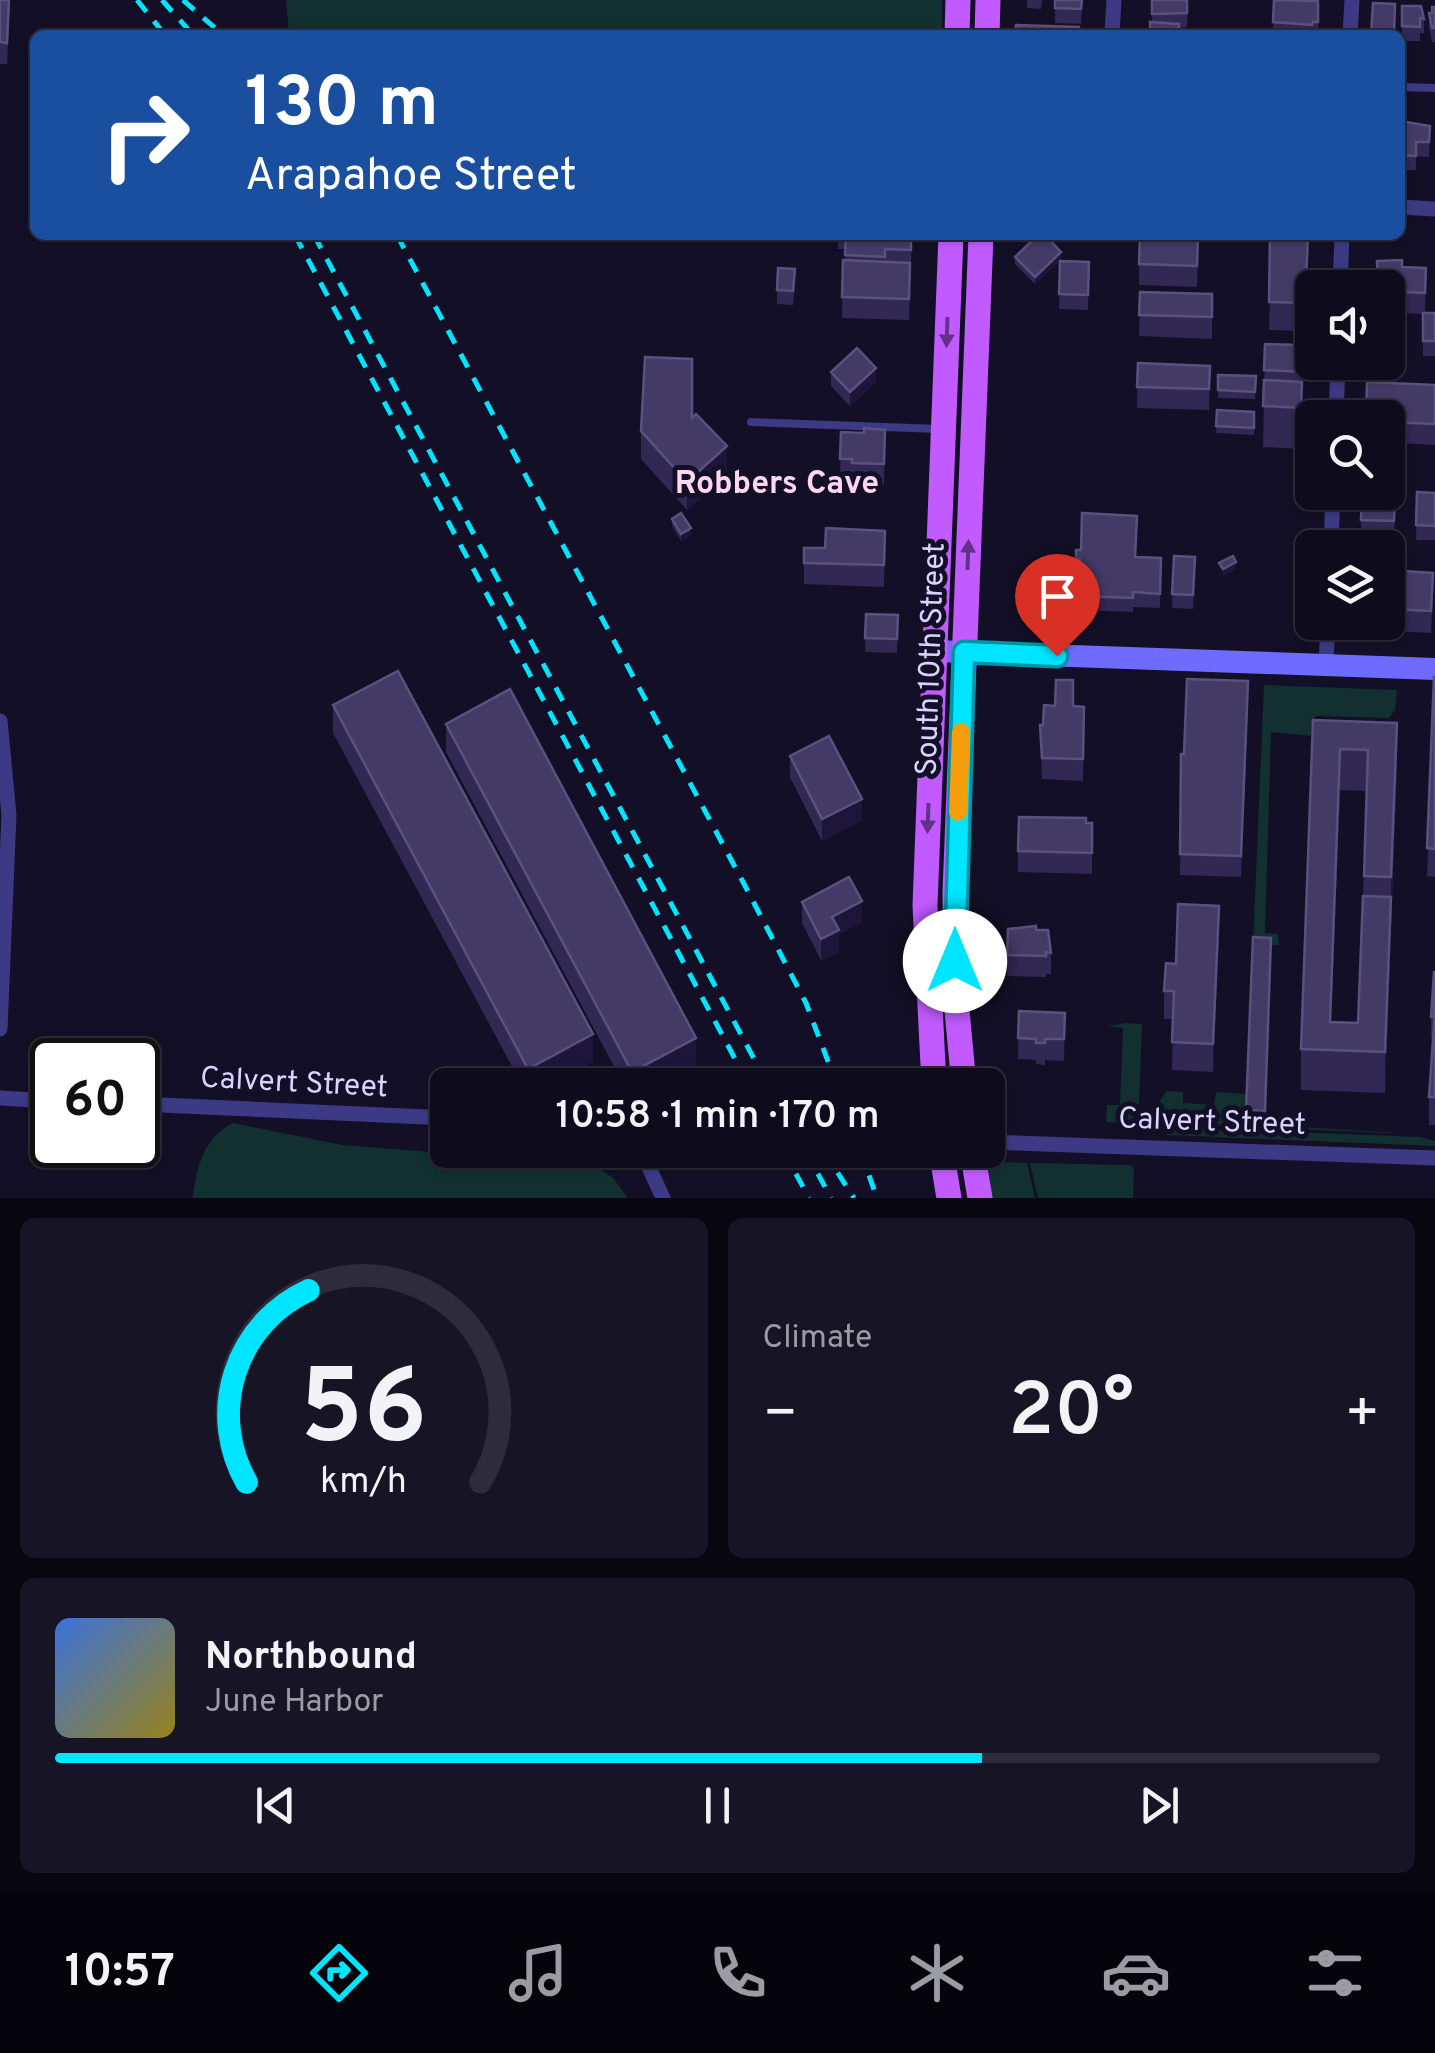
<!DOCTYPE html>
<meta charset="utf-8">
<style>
body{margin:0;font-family:Overpass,sans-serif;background:#171425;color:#f1f3f6;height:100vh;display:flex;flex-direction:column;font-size:38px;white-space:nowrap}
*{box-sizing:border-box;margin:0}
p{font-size:32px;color:#9b9ba3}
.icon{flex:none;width:55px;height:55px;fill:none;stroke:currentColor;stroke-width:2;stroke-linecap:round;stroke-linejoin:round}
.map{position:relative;height:1198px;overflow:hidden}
.drawer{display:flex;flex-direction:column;gap:20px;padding:20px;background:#08060f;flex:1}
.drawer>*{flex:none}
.hud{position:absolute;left:30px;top:30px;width:1375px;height:210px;border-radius:15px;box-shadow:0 2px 8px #0004,0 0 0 2px #2e2b3b;background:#1a4fa0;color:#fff;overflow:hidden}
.tools{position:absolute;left:1295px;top:270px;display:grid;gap:20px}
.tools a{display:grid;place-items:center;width:110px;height:110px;border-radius:15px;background:#0e0b1c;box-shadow:0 2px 8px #0004,0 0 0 2px #2e2b3b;font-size:50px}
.speed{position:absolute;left:30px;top:1038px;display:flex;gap:20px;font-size:50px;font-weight:700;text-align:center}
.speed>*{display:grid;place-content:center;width:130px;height:130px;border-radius:50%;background:#0e0b1c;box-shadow:0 2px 8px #0004,0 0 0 2px #2e2b3b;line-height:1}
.speed .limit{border:5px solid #111;border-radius:15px;background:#fff;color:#111}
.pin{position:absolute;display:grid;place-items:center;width:85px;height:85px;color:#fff;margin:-102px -42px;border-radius:50% 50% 50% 0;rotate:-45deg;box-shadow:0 0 10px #0007}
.pin .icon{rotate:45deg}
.me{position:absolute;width:110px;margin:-55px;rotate:0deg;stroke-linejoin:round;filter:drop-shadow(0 0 8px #0008)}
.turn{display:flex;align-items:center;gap:35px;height:210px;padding:0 50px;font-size:45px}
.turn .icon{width:130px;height:130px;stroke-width:2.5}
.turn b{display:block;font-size:70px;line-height:85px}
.big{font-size:75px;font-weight:600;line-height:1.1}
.drawer .tile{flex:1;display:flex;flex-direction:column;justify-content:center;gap:15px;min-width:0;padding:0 35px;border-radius:15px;background:#171425}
.drawer .dial{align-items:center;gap:0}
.dial svg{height:260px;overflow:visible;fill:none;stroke:#2e2b3b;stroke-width:7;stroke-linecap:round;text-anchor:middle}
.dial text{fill:#f1f3f6;stroke:none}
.song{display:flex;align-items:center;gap:30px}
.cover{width:120px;height:120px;border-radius:15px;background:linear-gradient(135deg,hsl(220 70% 55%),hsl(50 70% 35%))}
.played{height:10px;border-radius:5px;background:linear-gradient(90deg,#00e5ff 70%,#2e2b3b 70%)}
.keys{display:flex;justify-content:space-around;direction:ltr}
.heat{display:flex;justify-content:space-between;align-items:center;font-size:55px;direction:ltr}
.drawer .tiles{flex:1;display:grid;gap:20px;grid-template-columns:1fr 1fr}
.tile:last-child{grid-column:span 2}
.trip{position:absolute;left:430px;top:1068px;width:575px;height:100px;border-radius:15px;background:#0e0b1c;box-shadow:0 2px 8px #0004,0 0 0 2px #2e2b3b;font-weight:600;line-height:100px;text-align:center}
.menu{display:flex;height:160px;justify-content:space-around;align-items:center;background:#06040b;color:#9b9ba3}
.menu .icon{width:70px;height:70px}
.menu .on{color:#00e5ff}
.menu b{font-size:45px;color:#f1f3f6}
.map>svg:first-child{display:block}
</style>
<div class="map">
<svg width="1435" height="1198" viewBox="0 0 1435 1198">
<rect width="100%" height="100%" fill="#130f26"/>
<g fill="#12302f">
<path d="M286,0H942V35H289Z"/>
<path d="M1264,685L1397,690L1395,710L1389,718L1315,716L1311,736L1271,732L1265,933L1278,934L1279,945H1253Z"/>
<path d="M1126,1023L1142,1024L1139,1104L1128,1106L1127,1111L1139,1123L1106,1122L1107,1105H1120L1123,1028L1107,1026Z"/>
<path d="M1167,1091L1183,1092V1103L1214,1105L1216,1092L1247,1094V1117L1298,1120V1127L1416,1134L1157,1124L1159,1102Z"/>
<path d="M233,1123L342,1145L521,1159H568L592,1163L613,1178L628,1198H193C196,1167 204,1137 233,1123Z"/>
<path d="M1158,1127L1420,1137L1435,1141V1146L1167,1135Z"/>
<path d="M1001,1157L1002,1162L1027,1163L1035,1198H991L989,1170Z"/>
<path d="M1030,1163L1131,1165L1134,1170L1133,1198H1038Z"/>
</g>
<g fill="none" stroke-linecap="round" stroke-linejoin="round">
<g stroke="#3d3a85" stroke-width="8">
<path d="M1400,87L1435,88"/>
<path d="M751,422L939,429"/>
</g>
<g stroke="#3d3a85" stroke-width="15">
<path d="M1112,35L1114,0"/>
<path d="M1350,35L1352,0"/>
<path d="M1400,207L1435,209"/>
<path d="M1340,288L1342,235"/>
<path d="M1336,418L1338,362"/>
<path d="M1331,548L1333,492"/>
<path d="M1326,666L1328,622"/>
<path d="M0,721L9,815L0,1029"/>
<path d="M0,1098L52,1101"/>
<path d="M138,1104L448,1118"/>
<path d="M988,1142L1435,1158"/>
<path d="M641,1150L663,1198"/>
</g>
<path stroke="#6f6bff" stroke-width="22" d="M935,651L1435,669"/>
<g stroke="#c25bff" stroke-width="25">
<path d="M957,35L958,0"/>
<path d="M987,35L988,0"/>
<path d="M934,1085L925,905L951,235"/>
<path d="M964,1085L956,1000L955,892L981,235"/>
<path d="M941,1150L949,1198"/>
<path d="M972,1150L980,1198"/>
</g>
<g stroke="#00e5ff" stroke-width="5" stroke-dasharray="15 12" stroke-linecap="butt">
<path d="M137,0L165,35"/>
<path d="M162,0L193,35"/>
<path d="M183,0L223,35"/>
<path d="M295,235L749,1085"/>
<path d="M314,235L768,1085"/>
<path d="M397,235L743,882L806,1003L837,1085"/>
<path d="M783,1150L809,1198"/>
<path d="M805,1150L831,1198"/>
<path d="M823,1150L854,1198"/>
<path d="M860,1150L877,1198"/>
</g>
</g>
<g fill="#312854" fill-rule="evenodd">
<path d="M0,0H10L7,64H0Z"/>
<path d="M1027,0H1042L1041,9L1027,8Z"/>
<path d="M1055,0H1082L1081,24L1055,23Z"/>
<path d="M1152,0H1188L1187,27L1179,28L1152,22Z"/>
<path d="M1274,0L1318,1V35H1273Z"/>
<path d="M1402,6L1424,19V33H1420V41H1402Z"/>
<path d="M1435,7V42H1432L1429,27V13H1432Z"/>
<path d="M1400,121L1430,126L1429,157L1416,156V170H1400Z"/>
<path d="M838,235H912L909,320L842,318L843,260H845L846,249H838Z"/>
<path d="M1269,235H1308L1305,331L1269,330L1271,263L1269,257Z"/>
<path d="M1015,257L1089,262L1088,310L1059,309L1060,261L1035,284L1015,264Z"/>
<path d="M1198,258L1197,287L1139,285V264Z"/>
<path d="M1377,261L1402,267L1426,268L1425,313H1435V356H1423V314L1404,313V322L1388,321V288H1377Z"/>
<path d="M795,284L793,305L777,304V290Z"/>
<path d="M1140,292L1212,294V339L1139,336Z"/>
<path d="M1265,344L1303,345L1301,449L1263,447Z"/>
<path d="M1138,363L1210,366L1209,410L1137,408Z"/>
<path d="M831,372L876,382L850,406L831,386Z"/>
<path d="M1218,375L1256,376L1255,399L1218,398Z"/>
<path d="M1435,385V445L1397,443L1394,543L1361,541V520L1388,492V418Z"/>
<path d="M1217,410L1254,412V435L1216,433Z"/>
<path d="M885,430L884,485L852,484V481L840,480L841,432L864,433Z"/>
<path d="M641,431L727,474L687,510L641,459Z"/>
<path d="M1417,492L1435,493V540H1416Z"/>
<path d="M672,519L691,535L681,541L672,526Z"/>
<path d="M885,531L884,587L804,584V548H825Z"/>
<path d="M1174,556L1195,557L1193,609L1172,608Z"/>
<path d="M1136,557L1161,558L1160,608L1133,607V612L1079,610L1080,574L1076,573V559Z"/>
<path d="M1388,570L1433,594L1431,633L1356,629V622H1388Z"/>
<path d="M866,614L898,615L897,653L865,652Z"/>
<path d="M1435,677V877L1427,876Z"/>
<path d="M1248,702L1241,877L1180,875L1181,754H1184Z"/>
<path d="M333,705L593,1062L550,1085H522L333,733Z"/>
<path d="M1073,706L1084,728L1083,781L1042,779L1040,725H1043Z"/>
<path d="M1313,720L1397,764L1385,1093L1301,1090V1049ZM1340,790L1367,791L1358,1023L1331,1022Z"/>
<path d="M446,724L696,1066L659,1085H624L446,752Z"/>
<path d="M790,756L862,820L822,841L790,777Z"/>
<path d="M1092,823V874L1018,872V851Z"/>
<path d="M802,902L862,922L839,934V952L821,960L802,923Z"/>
<path d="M1008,929L1036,930L1051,953V974H1046V977L1007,976Z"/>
<path d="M1219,934L1213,1072L1172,1070L1173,1019H1164V991L1176,964Z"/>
<path d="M1253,937L1271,938L1265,1118L1246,1117Z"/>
<path d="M1435,972V1125H1429V1097L1433,1038H1431V1017Z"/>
<path d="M1019,1011L1065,1013L1064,1061L1045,1060V1065L1036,1064V1060L1018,1059Z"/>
</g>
<g fill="#1d163a">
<path d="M1061,252V260L1035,284V277Z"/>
<path d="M1303,345V386L1301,449V408Z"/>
<path d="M876,368V382L850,406V392Z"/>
<path d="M727,446V474L687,510V482Z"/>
<path d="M691,528V535L681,541V534Z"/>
<path d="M1236,562V569L1223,576V569Z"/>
<path d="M1397,723V764L1391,918V877Z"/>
<path d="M1340,749V790L1330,1050V1022Z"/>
<path d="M862,799V820L822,841V819Z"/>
<path d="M1391,897V938L1385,1093V1052Z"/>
<path d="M862,901V922L839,934V952L821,960V939L832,917Z"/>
<path d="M1219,906V934L1213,1072V1044Z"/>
<path d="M593,1034V1062L550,1085H528V1069Z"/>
<path d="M696,1038V1066L659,1085H632V1072Z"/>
</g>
<g fill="#433a66" stroke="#5a527e" stroke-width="2.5">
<path d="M0,0H9L7,43L0,42Z"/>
<path d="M1055,0H1082L1081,9L1055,8Z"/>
<path d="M1152,0H1187V13L1152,14Z"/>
<path d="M1274,0L1318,1V22H1313L1312,25L1273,22Z"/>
<path d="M1373,3L1395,4L1394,35L1371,34Z"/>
<path d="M1402,6H1421L1424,19L1420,18V27L1402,26Z"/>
<path d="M1432,7H1435V28H1432L1429,13H1432Z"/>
<path d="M1150,22L1179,24L1178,35H1150Z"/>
<path d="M1016,25L1079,27L1078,35H1015Z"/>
<path d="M1400,92L1405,93L1404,111H1400Z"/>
<path d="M1400,121L1430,126L1429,142H1416V156L1400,155Z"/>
<path d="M846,235H911V250L885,249V257L845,255Z"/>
<path d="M1038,235H1045L1061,252L1035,277L1015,257Z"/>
<path d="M1140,235L1198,237L1197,266L1139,264Z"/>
<path d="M1270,235H1308L1305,303L1269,302Z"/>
<path d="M843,260L910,263L909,299L842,297Z"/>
<path d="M1402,260V267L1426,268L1425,293L1404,292V301L1388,300V288H1378L1377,261Z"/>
<path d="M1060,261L1089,262L1088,295L1059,294Z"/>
<path d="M778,268L795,269L793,291L777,290Z"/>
<path d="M1140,292L1212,294V317L1139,315Z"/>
<rect x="1423" y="313" width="12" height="28"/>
<path d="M1265,344L1303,345L1302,372L1264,370Z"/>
<path d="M857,348L876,368L850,392L831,372Z"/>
<path d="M645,357L692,359V418L696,414L727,446L687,482L641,431Z"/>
<path d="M1138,363L1210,366L1209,389L1137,387Z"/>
<path d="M1218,375L1256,376L1255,392L1218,390Z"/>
<path d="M1264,380L1302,382L1301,408L1263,406Z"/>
<path d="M1367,382L1435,385V424L1388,422V418H1366Z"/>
<path d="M1217,410L1254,412V428L1216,426Z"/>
<path d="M864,428L885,430L884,464L852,463V459H840L841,432L864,433Z"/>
<path d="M1388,442L1397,443L1394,521L1361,520L1362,492H1388Z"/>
<path d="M1417,492L1435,493V526L1416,525Z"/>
<path d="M681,513L691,528L681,534L672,519Z"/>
<path d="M1082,513L1137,516L1135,557L1161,558L1160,594L1133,592V598L1079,596L1080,559H1076V550H1081Z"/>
<path d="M826,528L885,531L884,565L804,563V548H825Z"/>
<path d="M1174,556L1195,557L1193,595L1172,594Z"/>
<path d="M1233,556L1236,562L1223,569L1219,563Z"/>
<path d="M1388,570L1433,573L1431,611L1388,609Z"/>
<path d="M866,614L898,615L897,639L865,638Z"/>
<path d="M398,671L593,1034L528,1069L333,705Z"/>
<path d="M1434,677H1435V849L1427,848Z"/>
<path d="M1187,679L1248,681L1241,856L1180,854L1181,754H1184Z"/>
<path d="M1056,680H1073V706L1084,707L1083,759L1042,758L1040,725H1043L1044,705L1055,706Z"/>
<path d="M510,689L696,1038L632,1072L446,724Z"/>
<path d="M1313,720L1397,723L1391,877L1364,876L1368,750L1340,749L1330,1022L1358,1023L1363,896L1391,897L1385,1052L1301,1049Z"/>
<path d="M829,736L862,799L822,819L790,756Z"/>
<path d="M1019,817L1086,818V823H1092V853L1018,851Z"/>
<path d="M849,877L862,901L832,917L839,930L821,939L802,902Z"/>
<path d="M1178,904L1219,906L1213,1044L1172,1042L1174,991H1164L1166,963L1176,964Z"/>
<path d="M1036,926V930H1048L1051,953L1046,952V956L1007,955L1008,929Z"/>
<path d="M1253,937L1271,938L1265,1111L1246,1110Z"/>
<path d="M1434,972H1435L1434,1017H1431Z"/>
<path d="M1019,1011L1065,1013L1064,1039H1045V1043H1036V1039L1018,1038Z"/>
<path d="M1435,1011V1097H1429Z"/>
</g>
<defs><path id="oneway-solid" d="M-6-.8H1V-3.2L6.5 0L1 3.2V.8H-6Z" transform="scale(2.5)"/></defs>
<g fill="#623188">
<use href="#oneway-solid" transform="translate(947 332) rotate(92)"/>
<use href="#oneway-solid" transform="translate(968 555) rotate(-88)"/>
<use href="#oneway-solid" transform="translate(928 818) rotate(92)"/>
</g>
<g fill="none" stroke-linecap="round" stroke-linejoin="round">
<defs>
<path id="route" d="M955,961L964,652L1057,656"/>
</defs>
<use href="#route" stroke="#0095a6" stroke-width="25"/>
<use href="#route" stroke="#00e5ff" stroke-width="18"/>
<path stroke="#f59e0b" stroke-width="18" d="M958,812L961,732"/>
</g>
<g text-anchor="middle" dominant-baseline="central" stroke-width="10" stroke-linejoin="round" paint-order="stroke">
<g font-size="30" fill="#d9d4ff" stroke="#130f26">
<text transform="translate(932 659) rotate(-88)">South 10th Street</text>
<text transform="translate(294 1084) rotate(3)">Calvert Street</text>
<text transform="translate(1212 1123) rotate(2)">Calvert Street</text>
</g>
<g font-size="32" font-weight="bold" fill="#ffd6f0" stroke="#130f26">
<text x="777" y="485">Robbers Cave</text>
</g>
</g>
</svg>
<div class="tools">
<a><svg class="icon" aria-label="sound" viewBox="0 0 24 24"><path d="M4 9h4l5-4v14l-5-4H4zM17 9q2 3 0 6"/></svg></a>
<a><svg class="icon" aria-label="search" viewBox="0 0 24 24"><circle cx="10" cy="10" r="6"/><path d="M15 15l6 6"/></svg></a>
<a><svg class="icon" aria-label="layers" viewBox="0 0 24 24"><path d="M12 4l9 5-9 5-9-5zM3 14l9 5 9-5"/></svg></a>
</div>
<div class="speed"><div class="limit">60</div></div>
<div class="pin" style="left:1057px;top:656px;background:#d93025"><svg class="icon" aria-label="arrive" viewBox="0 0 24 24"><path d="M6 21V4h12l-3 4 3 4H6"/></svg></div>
<svg class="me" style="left:955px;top:961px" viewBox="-20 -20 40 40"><circle r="19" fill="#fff"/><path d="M0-13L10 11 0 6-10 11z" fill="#00e5ff"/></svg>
<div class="trip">10:58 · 1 min · 170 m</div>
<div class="hud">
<div class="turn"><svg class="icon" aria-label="right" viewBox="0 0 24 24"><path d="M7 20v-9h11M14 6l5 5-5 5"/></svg><div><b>130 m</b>Arapahoe Street</div></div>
</div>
</div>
<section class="drawer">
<div class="tiles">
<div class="tile dial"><svg viewBox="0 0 100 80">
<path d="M14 69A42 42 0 1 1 86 69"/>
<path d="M14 69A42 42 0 0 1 33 10" stroke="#00e5ff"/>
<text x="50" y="56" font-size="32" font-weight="700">56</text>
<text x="50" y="72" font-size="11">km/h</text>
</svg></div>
<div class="tile"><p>Climate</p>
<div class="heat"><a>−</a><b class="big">20°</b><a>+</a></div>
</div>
<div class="tile">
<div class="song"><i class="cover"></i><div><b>Northbound</b><p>June Harbor</p></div></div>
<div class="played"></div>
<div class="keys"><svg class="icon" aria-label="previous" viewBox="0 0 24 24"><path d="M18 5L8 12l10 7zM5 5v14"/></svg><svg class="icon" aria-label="pause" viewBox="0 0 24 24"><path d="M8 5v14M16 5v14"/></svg><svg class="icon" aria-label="next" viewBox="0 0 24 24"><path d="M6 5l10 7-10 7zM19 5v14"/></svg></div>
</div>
</div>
</section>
<nav class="menu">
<b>10:57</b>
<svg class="icon on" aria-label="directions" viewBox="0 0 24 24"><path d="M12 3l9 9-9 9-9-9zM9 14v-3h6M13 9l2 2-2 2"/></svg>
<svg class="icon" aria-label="music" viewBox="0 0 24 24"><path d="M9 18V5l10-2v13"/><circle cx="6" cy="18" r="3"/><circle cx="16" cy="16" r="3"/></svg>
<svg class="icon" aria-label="phone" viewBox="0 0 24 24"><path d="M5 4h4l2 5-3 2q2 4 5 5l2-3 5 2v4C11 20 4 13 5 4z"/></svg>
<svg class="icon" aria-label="climate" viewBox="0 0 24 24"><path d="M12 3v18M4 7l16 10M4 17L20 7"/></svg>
<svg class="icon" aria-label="car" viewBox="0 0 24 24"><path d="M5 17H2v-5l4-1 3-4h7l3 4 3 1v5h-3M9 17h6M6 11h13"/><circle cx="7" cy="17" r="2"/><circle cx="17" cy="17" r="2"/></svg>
<svg class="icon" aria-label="filters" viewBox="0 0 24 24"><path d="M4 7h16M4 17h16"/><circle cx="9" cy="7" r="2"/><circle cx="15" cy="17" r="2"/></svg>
</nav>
